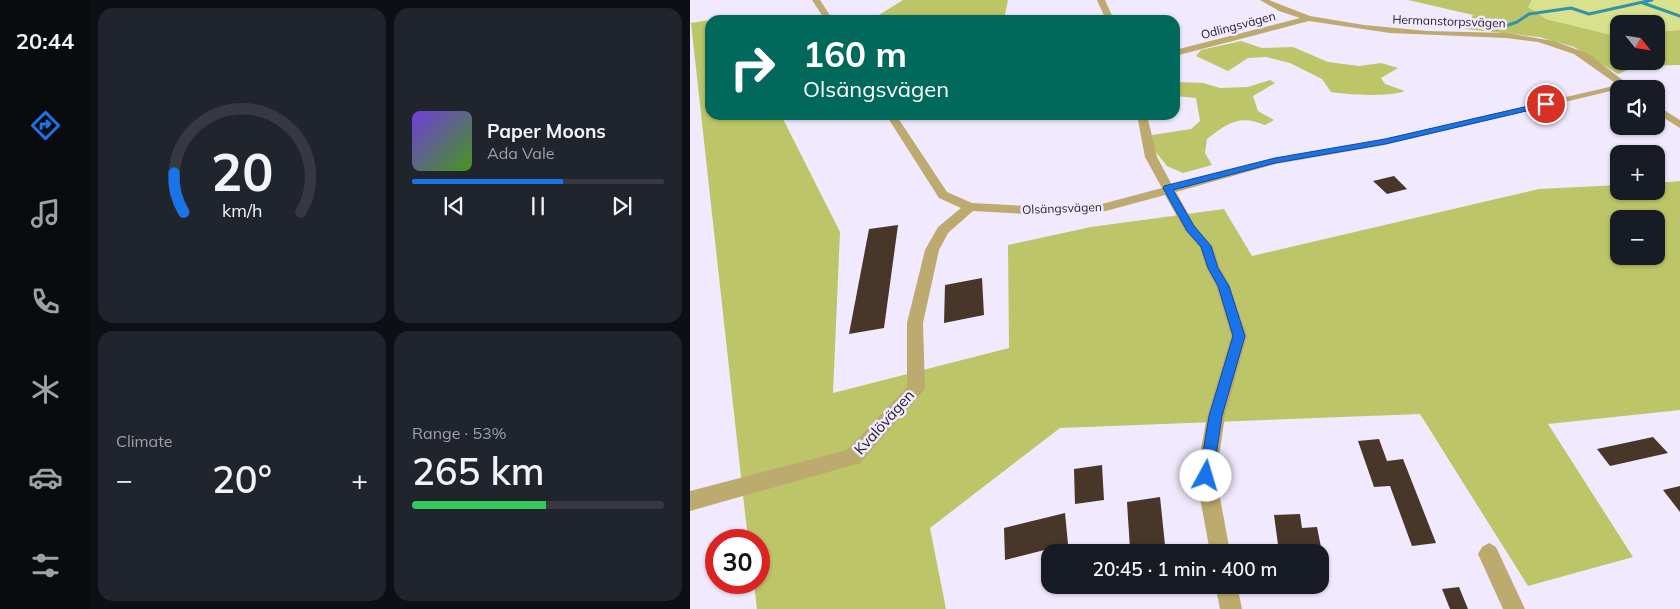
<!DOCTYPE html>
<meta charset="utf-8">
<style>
body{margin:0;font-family:Mulish,sans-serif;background:#20242c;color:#f1f3f6;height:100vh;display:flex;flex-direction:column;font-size:19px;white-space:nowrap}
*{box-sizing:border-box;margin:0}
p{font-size:16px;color:#9ea1a6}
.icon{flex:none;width:28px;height:28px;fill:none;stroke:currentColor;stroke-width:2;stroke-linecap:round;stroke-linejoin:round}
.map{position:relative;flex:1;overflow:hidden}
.side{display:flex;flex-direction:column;gap:8px;padding:8px;background:#0d0f14;width:600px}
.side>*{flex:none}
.guide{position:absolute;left:15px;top:15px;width:475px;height:105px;border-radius:15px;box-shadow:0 1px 4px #0004;background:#00695c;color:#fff;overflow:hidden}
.needle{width:32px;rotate:120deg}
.tools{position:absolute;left:920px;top:15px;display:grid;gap:10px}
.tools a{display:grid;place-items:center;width:55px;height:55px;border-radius:10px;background:#171b24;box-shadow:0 1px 4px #0004;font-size:25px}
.speed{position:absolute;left:15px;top:529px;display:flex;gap:10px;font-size:25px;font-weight:700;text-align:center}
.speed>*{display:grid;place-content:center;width:65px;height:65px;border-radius:50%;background:#171b24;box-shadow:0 1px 4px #0004;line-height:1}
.speed .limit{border:8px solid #d22;background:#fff;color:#111}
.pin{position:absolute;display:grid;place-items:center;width:42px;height:42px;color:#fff;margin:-21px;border:2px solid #fff;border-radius:50%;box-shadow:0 1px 5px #0007}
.me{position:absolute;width:55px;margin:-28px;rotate:6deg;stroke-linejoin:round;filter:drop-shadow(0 0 4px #0008)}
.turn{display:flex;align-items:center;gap:18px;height:105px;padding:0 15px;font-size:22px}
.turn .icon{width:65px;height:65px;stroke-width:2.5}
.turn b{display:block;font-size:35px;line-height:42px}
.big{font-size:38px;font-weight:600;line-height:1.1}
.side .tile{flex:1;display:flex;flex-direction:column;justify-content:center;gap:8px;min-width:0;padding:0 18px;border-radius:15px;background:#20242c}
.side .dial{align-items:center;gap:0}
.dial svg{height:130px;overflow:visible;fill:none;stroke:#363941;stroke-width:7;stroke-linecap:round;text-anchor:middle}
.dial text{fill:#f1f3f6;stroke:none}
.song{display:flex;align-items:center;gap:15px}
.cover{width:60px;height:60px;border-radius:8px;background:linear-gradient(135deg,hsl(260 70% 55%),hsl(100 70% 35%))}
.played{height:5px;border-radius:2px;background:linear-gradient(90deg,#1a73e8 60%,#363941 60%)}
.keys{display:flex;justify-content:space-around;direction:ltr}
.heat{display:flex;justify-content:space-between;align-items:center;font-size:28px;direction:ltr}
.charge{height:8px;border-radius:4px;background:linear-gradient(90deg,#34c759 53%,#363941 0)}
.side .tiles{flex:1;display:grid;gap:8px;grid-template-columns:repeat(2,1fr)}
.trip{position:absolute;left:351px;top:544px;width:288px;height:50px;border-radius:15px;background:#171b24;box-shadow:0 1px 4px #0004;font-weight:600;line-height:50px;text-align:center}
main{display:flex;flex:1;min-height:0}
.dock{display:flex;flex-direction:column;width:90px;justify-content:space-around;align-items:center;background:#090b0e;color:#9ea1a6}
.dock .icon{width:35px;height:35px}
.dock .active{color:#1a73e8}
.dock b{font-size:22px;color:#f1f3f6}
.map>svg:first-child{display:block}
</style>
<main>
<nav class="dock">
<b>20:44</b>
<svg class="icon active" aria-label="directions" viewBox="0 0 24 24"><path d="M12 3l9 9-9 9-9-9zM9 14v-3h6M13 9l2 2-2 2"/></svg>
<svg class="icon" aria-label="music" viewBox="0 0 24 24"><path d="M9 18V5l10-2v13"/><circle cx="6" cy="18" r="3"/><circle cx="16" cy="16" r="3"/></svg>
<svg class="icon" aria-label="phone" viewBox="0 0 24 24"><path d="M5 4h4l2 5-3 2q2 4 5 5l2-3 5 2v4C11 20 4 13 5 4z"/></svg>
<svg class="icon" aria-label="climate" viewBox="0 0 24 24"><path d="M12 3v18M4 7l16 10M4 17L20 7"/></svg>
<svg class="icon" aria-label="car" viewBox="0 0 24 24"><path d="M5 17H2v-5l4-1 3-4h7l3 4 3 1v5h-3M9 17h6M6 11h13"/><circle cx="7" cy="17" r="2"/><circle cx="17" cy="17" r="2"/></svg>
<svg class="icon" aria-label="filters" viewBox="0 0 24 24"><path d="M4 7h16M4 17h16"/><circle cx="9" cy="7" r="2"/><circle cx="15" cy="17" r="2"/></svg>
</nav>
<section class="side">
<div class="tiles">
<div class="tile dial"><svg viewBox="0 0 100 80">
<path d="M14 69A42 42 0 1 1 86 69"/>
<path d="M14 69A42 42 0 0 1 8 45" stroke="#1a73e8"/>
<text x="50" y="56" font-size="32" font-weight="700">20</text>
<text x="50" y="72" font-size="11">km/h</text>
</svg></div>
<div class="tile">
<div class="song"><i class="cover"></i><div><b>Paper Moons</b><p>Ada Vale</p></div></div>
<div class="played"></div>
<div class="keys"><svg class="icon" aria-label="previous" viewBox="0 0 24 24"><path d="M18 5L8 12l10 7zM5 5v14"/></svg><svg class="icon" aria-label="pause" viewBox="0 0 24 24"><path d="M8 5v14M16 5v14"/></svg><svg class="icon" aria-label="next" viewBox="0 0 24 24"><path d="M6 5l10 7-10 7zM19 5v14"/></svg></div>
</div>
<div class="tile"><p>Climate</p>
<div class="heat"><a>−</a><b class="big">20°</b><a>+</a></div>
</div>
<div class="tile"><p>Range · 53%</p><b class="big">265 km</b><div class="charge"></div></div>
</div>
</section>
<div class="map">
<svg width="990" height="609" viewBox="0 0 990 609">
<rect width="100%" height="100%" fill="#f1eafe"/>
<path fill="#d8e28c" d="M842,0H990V30L966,32V24H929V37L856,19L838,7Z"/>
<g fill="#bcc567" fill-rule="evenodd">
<path d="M213,0H318L315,15L345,20L184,18Z"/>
<path d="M718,0H842L838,7L856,19L929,37V61H966V32L990,30V65L947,66L928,74L884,47L849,37L775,29L783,15Z"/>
<path d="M20,20V115H91L150,232L143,393L319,348L318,245L401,227L534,209L562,256L849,189L929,185V191H966V183L990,181V410L858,424L943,557L838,586L730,414L370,428L240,528L256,609H67L64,583L69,582V540H58L1,23ZM929,219H966V256H929Z"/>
<path d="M551,41L572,48L603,47L638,62L669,66L691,63L708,68L691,78L695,84L715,91C700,97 657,95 641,92L632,79L600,63L576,57L558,58L538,71L506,56L511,50Z"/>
<path d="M485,76L488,82L513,83L530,88L558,87L580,80L585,83L563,96L568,111L584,120L575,125C550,114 537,123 517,139L515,153L522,165L493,173L477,166L461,146L462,135L501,129L510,121L506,98L485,96Z"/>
</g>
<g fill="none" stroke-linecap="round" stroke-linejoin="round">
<g stroke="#3391a8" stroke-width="3">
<path d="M953,3L990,16"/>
<path d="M807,29L827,22L839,14L881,8L899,14L962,0"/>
</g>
</g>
<g fill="#483628">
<path d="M704,176L717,189L697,194L683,181Z"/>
<path d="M208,225L194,328L159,334L179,229Z"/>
<path d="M292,278L294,315L254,323L255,285Z"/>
<path d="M963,437L978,453L920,466L907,449Z"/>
<path d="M689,439L697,461L713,459L746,543L722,546L700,486L684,487L668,441Z"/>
<path d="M412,465L414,500L385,504L384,469Z"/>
<path d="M990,486V512L973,490Z"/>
<path d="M470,497L475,545L440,549L437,502Z"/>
<path d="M375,513L378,544L315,560L314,528Z"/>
<path d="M610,514L612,528L627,527L632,552H589L584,515Z"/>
<path d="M769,587L778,609H760L752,589Z"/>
</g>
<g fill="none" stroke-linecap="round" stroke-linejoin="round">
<g fill="#bcaa6f" fill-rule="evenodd">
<path d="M122,0H130L143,20H135Z"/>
<path d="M407,0H415L424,20H416Z"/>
<path d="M570,0H579L620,16L674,25L738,31L816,33L864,41L899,54L944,89H929L695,145L586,164L486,192L505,226L523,246L530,268L540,286L557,336L535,416L526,476L540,552H520L506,476L517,416L541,336L526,286L516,268L510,247L495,231L475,195L412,212L337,214L283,211L258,233L249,250L233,323L235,389L170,463L0,511V491L157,450L217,387V323L235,250L248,227L271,208L249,198L196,115H206L257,192L282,203L337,206L412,204L472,188L455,157L447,115H457L467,157L482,185L585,158L695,139L928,85L884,54L848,42L816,38L700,33L619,21L485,56V50L610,18L589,11Z"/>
<path d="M966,105L990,120V128L966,113Z"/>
<path d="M799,543L806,547L835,609H813L788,554L792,547Z"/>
<path d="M525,585H547L552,609H530Z"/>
</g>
</g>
<path fill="#1a73e8" stroke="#114b97" d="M856,102L859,104L858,106L695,144L585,163L483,190L504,226L521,246L528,268L539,286L555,336L532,416L523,476L521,480L516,482L511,480L509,476L519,416L543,336L528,286L518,268L511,247L497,231L473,188L474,186L585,158L695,139Z"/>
<g text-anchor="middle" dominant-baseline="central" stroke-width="5" stroke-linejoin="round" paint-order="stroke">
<g font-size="12" fill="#26222b" stroke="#f1eafe">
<text transform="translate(759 21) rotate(2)">Hermanstorpsvägen</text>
<text transform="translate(548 25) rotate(-15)">Odlingsvägen</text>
<text transform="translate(372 208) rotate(-2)">Olsängsvägen</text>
</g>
<g font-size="15" fill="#26222b" stroke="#f1eafe">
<text transform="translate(194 422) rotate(-48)">Kvalövägen</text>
</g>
</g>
</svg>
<div class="tools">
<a><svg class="needle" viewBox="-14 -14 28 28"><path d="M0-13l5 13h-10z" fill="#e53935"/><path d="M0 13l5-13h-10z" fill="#9ea1a6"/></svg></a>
<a><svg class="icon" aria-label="sound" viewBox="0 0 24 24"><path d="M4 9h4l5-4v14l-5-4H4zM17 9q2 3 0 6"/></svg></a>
<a>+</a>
<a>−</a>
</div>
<div class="speed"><div class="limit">30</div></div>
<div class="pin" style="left:856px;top:104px;background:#d93025"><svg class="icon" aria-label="arrive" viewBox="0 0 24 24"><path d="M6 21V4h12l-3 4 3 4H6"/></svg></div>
<svg class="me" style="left:516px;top:476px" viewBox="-20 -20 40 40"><circle r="19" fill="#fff"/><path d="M0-13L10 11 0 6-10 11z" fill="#1a73e8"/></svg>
<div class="trip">20:45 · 1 min · 400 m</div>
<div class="guide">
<div class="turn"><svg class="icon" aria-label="right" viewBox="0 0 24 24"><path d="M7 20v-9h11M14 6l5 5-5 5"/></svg><div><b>160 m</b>Olsängsvägen</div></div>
</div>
</div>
</main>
